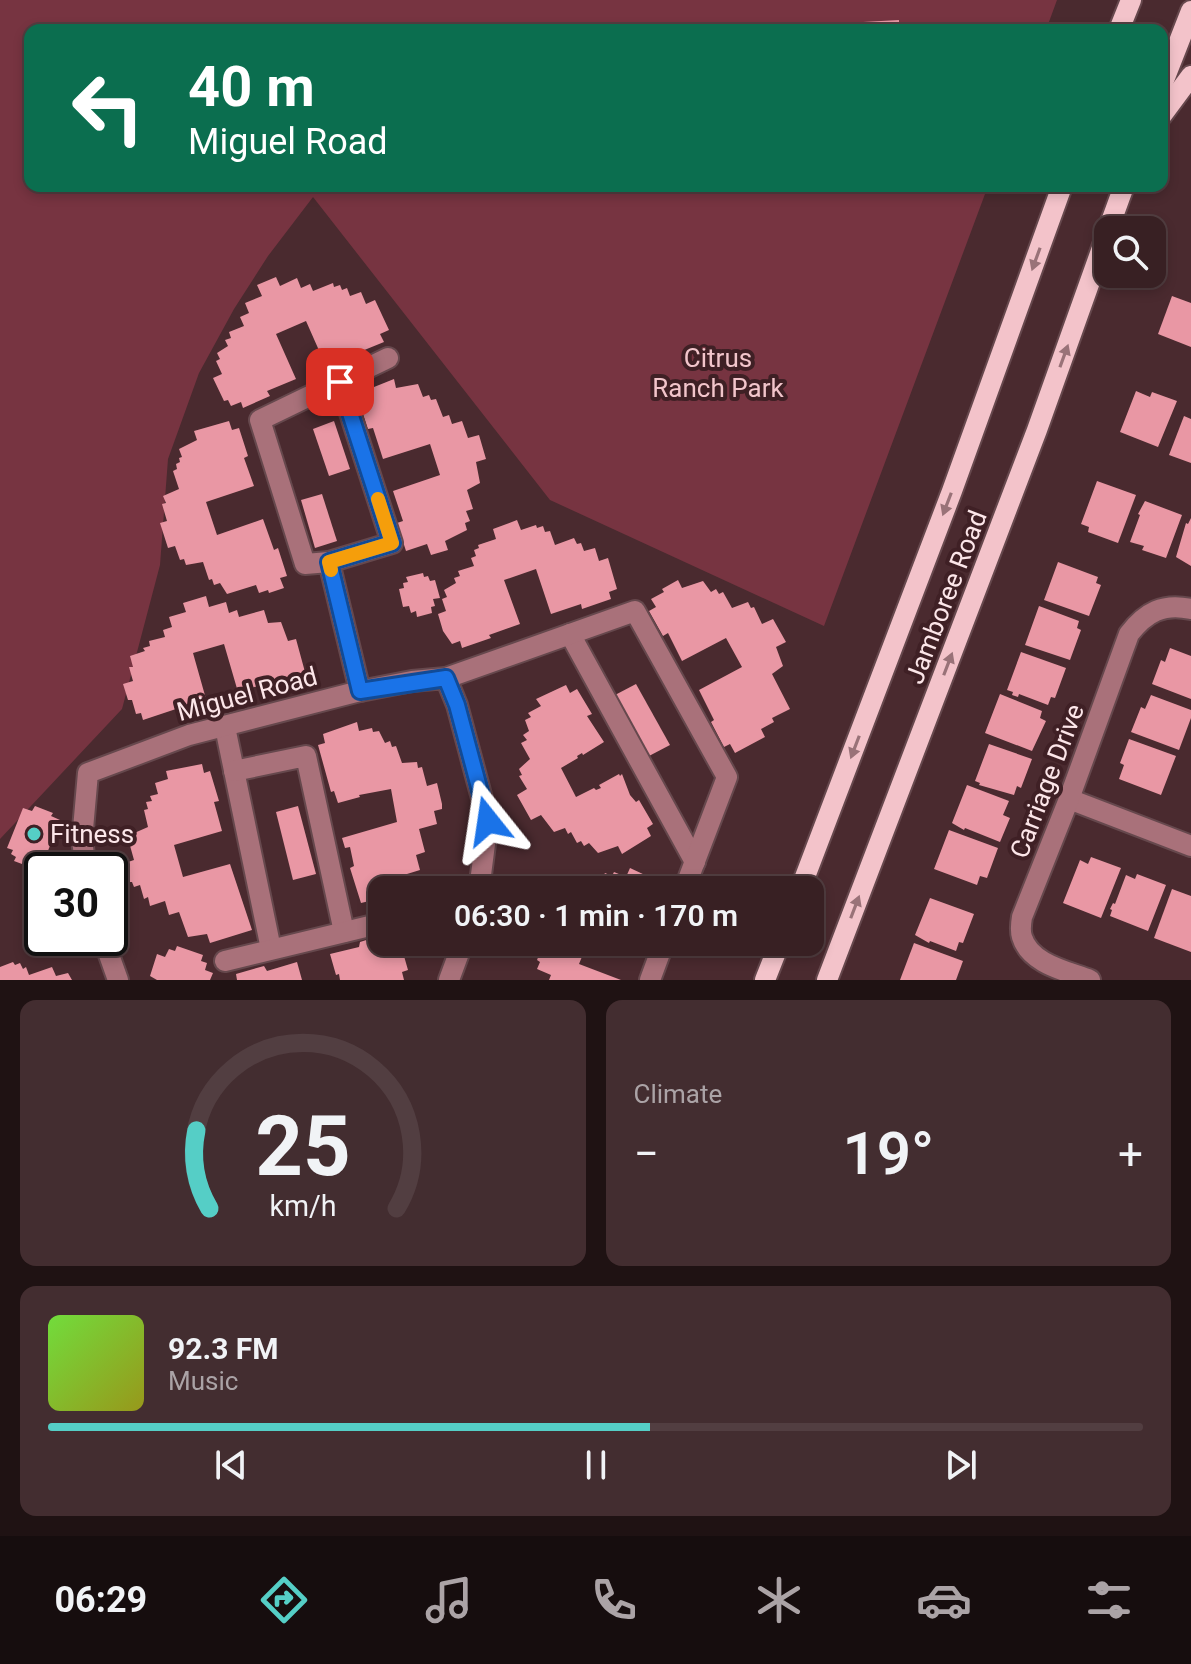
<!DOCTYPE html>
<meta charset="utf-8">
<style>
body{margin:0;font-family:Roboto,sans-serif;background:#432d30;color:#f1f3f6;height:100vh;display:flex;flex-direction:column;font-size:30px;white-space:nowrap}
*{box-sizing:border-box;margin:0}
p{font-size:26px;color:#aba3a6}
.icon{flex:none;width:44px;height:44px;fill:none;stroke:currentColor;stroke-width:2;stroke-linecap:round;stroke-linejoin:round}
.map{position:relative;height:980px;overflow:hidden}
.details{display:flex;flex-direction:column;gap:20px;padding:20px;background:#1f1213;flex:1}
.details>*{flex:none}
.top-card{position:absolute;left:24px;top:24px;width:1144px;height:168px;border-radius:16px;box-shadow:0 4px 12px #0003,0 0 0 2px #523e41;background:#0b6e4f;color:#fff;overflow:hidden}
.fabs{position:absolute;left:1094px;top:216px;display:grid;gap:16px}
.fabs a{display:grid;place-items:center;width:72px;height:72px;border-radius:16px;background:#382023;box-shadow:0 4px 12px #0003,0 0 0 2px #523e41;font-size:40px}
.speed{position:absolute;left:24px;top:852px;display:flex;gap:16px;font-size:40px;font-weight:700;text-align:center}
.speed>*{display:grid;place-content:center;width:104px;height:104px;border-radius:50%;background:#382023;box-shadow:0 4px 12px #0003,0 0 0 2px #523e41;line-height:1}
.speed .limit{border:4px solid #111;border-radius:12px;background:#fff;color:#111}
.pin{position:absolute;display:grid;place-items:center;width:68px;height:68px;color:#fff;margin:-34px;border-radius:16px;box-shadow:0 4px 12px #0006}
.me{position:absolute;width:88px;margin:-44px;rotate:345deg;stroke-linejoin:round;filter:drop-shadow(0 0 6px #0008)}
.turn{display:flex;align-items:center;gap:28px;height:168px;padding:0 32px;font-size:36px}
.turn .icon{width:104px;height:104px;stroke-width:2.5}
.turn b{display:block;font-size:56px;line-height:68px}
.big{font-size:60px;font-weight:600;line-height:1.1}
.details .widget{flex:1;display:flex;flex-direction:column;justify-content:center;gap:12px;min-width:0;padding:0 28px;border-radius:16px;background:#432d30}
.details .dial{align-items:center;gap:0}
.dial svg{height:208px;overflow:visible;fill:none;stroke:#523e41;stroke-width:7;stroke-linecap:round;text-anchor:middle}
.dial text{fill:#f1f3f6;stroke:none}
.song{display:flex;align-items:center;gap:24px}
.cover{width:96px;height:96px;border-radius:12px;background:linear-gradient(135deg,hsl(100 70% 55%),hsl(60 70% 35%))}
.played{height:8px;border-radius:4px;background:linear-gradient(90deg,#55cec6 55%,#523e41 55%)}
.keys{display:flex;justify-content:space-around;direction:ltr}
.heat{display:flex;justify-content:space-between;align-items:center;font-size:44px;direction:ltr}
.details .tiles{flex:1;display:grid;gap:20px;grid-template-columns:1fr 1fr}
.widget:last-child{grid-column:span 2}
.trip{position:absolute;left:368px;top:876px;width:456px;height:80px;border-radius:16px;background:#382023;box-shadow:0 4px 12px #0003,0 0 0 2px #523e41;font-weight:600;line-height:80px;text-align:center}
.tab-bar{display:flex;height:128px;justify-content:space-around;align-items:center;background:#160d0e;color:#aba3a6}
.tab-bar .icon{width:56px;height:56px}
.tab-bar .selected{color:#55cec6}
.tab-bar b{font-size:36px;color:#f1f3f6}
.map>svg:first-child{display:block}
</style>
<div class="map">
<svg width="1191" height="980" viewBox="0 0 1191 980">
<rect width="100%" height="100%" fill="#4a2a2f"/>
<path fill="#773441" d="M0,0H1057L1046,30H30V186H988L824,626L550,500L313,197L268,256L234,309L199,373L168,459L160,565L122,709L0,839Z"/>
<g fill="#e997a4">
<path d="M899,20V30H863V22Z"/>
<path d="M276,277L280,286L297,278L301,288L310,284L313,291L333,283L334,287L340,285L342,290L347,288L350,296L361,292L366,304L375,300L389,330L380,334L384,342L357,353L356,350L325,364L306,321L276,334L296,379L267,391L270,396L243,408L241,402L231,406L228,400L224,401L213,378L222,374L216,361L220,359L217,353L228,346L225,340L231,338L229,332L244,326L240,317L249,313L245,303L262,296L257,285Z"/>
<path d="M1172,296L1191,303V347L1158,334Z"/>
<path d="M394,379L396,388L418,384L423,397L429,395L431,400L436,399L443,417L449,415L452,424L462,421L468,438L479,435L486,459L476,462L480,483L467,490L473,509L466,511L470,521L465,523L467,530L445,541L448,550L431,555L427,544L406,551L397,523L403,521L393,491L440,475L430,444L383,459L373,428L368,429L359,402L367,399L364,391Z"/>
<path d="M1136,391L1150,397L1152,392L1177,401L1158,447L1120,432Z"/>
<path d="M1184,416L1191,419V463L1169,455Z"/>
<path d="M229,421L232,430L239,428L248,456L244,458L254,486L206,502L217,535L263,519L274,550L278,548L287,576L280,578L284,588L269,593L268,590L259,593L256,585L227,594L220,583L214,585L212,579L209,580L203,562L186,565L184,559L180,560L175,546L168,548L160,523L167,521L162,504L166,503L163,496L179,489L173,471L177,469L176,464L180,462L179,458L182,457L179,449L197,440L194,431Z"/>
<path d="M334,421L350,469L329,476L313,429Z"/>
<path d="M1097,481L1136,495L1118,543L1088,532L1089,527L1081,524Z"/>
<path d="M322,494L337,541L315,548L301,500Z"/>
<path d="M1145,501L1182,515L1166,558L1142,550L1144,546L1130,542L1140,515L1138,514Z"/>
<path d="M1191,518V566L1176,557L1186,523L1188,524Z"/>
<path d="M517,520L521,530L536,525L537,528L543,526L545,532L550,531L555,545L574,538L577,544L581,543L584,551L595,548L599,561L608,558L617,589L609,592L611,599L582,609L581,604L551,614L536,569L504,580L520,624L489,635L491,638L462,648L460,641L452,644L443,631L438,614L446,611L442,599L447,597L444,590L456,583L454,578L460,576L458,571L474,566L471,558L476,556L474,550L479,548L478,545L496,539L493,529Z"/>
<path d="M1058,562L1098,577L1096,583L1101,585L1089,616L1044,600Z"/>
<path d="M423,573L424,577L428,576L430,581L435,580L440,598L433,599L435,606L431,607L432,613L417,617L416,611L411,613L409,606L403,607L399,589L404,588L403,583L408,582L406,577Z"/>
<path d="M678,580L682,588L703,581L711,592L716,589L719,594L723,592L732,608L748,602L751,608L754,607L762,624L773,619L786,642L776,647L783,666L772,674L790,709L772,718L774,722L761,729L765,737L735,753L730,744L724,747L711,722L714,720L699,690L742,667L726,638L682,661L668,633L663,636L649,611L656,607L651,599L664,592L662,589Z"/>
<path d="M206,596L209,607L226,602L229,613L237,610L239,617L264,610L268,623L281,622L288,641L296,639L305,672L296,675L298,680L270,688L268,683L238,692L224,644L193,653L206,699L143,720L141,713L136,714L132,700H128L123,684L133,681L129,667H133L130,656L145,651L143,648L150,646L149,641L165,637L163,630L172,627L169,617L186,612L183,603Z"/>
<path d="M1039,606L1079,621L1077,628L1081,630L1070,660L1025,645Z"/>
<path d="M1170,648L1191,656V699L1152,684L1161,660L1165,662Z"/>
<path d="M1021,652L1066,668L1055,698L1051,697L1048,705L1019,694L1018,697L1012,695L1013,692L1007,690Z"/>
<path d="M636,684L670,745L649,756L615,695Z"/>
<path d="M566,685L570,693L577,689L592,714L587,716L604,742L583,755L582,753L577,756L578,758L561,768L576,797L594,788L596,790L601,788L599,785L619,774L620,776L622,774L630,795L636,802L639,800L653,824L647,828L651,836L622,854L618,846L598,853L589,843L584,846L581,841L577,843L571,832L568,834L565,828L554,832L541,815L531,820L517,795L527,789L519,776L522,775L519,769L530,759L521,743L527,740L523,735L529,731L525,720L531,717L528,713L541,706L536,699Z"/>
<path d="M1000,694L1042,711L1040,718L1046,721L1032,751L985,733Z"/>
<path d="M1151,695L1191,710V718L1179,750L1131,732L1141,707L1145,709Z"/>
<path d="M357,722L359,731L372,728L373,732L379,731L385,743L390,741L392,747L396,746L402,763L417,762L418,768L422,767L427,786L437,783L442,804V809L434,811L437,824L419,829L425,852L416,855L420,870L407,874L411,890H382V898L361,903L350,868L354,866L350,847L345,848L342,838L397,822L391,789L359,795L360,797L338,803L334,791L331,792L318,745L325,743L323,734Z"/>
<path d="M1129,739L1176,756L1161,795L1119,779L1124,765L1120,763Z"/>
<path d="M989,744L1032,759L1021,788L1017,786L1014,795L979,785L980,783L975,781Z"/>
<path d="M202,764L204,773L210,771L219,801L214,802L222,831L174,845L183,877L230,864L252,930L210,943L207,934L188,937L179,912L169,915L165,901L150,906L148,897L144,899L140,885L134,887L132,882H130L125,863L134,860L129,842L134,840L132,834L148,827L144,810L148,809L146,802L152,801L150,796L158,794L155,783L168,779L166,771Z"/>
<path d="M967,785L1009,801L1003,815L1010,818L1000,842L965,828L964,830L952,823Z"/>
<path d="M35,806L53,813L51,816L60,820L44,861L39,859L37,863L33,862L30,867L14,861L16,857L11,854L13,850L7,848L23,808L32,811Z"/>
<path d="M298,806L316,874L293,880L276,812Z"/>
<path d="M949,830L998,848L987,878L980,876L977,885L934,869Z"/>
<path d="M1091,857L1121,868L1101,918L1063,903L1080,860L1088,864Z"/>
<path d="M630,868L660,882L657,890H584L586,886L592,888L594,883L599,884L605,873L612,876L614,872L626,877Z"/>
<path d="M1137,874L1166,885L1148,931L1110,916L1112,910L1110,909L1113,903L1115,904L1126,875L1135,879Z"/>
<path d="M1172,889L1191,896V952L1154,938Z"/>
<path d="M930,898L974,914L963,943L959,942L956,951L930,941L929,943L915,935Z"/>
<path d="M382,935V942H400L408,970L402,972L404,980H340L339,974L336,975L330,954L359,947L360,942Z"/>
<path d="M544,942H588L579,964L621,980H549L551,975L537,969L540,962L537,960Z"/>
<path d="M914,943L963,961L956,980H900Z"/>
<path d="M177,946L203,955L201,961L207,963L205,970L213,973L210,980H157L150,976L157,954L165,957L169,949L175,951Z"/>
<path d="M13,962L15,965L20,963L23,969L26,967L29,975L52,967L56,976L68,973L72,980H0V967Z"/>
<path d="M297,962L302,980H237L236,974L264,966L267,971Z"/>
</g>
<g fill="none" stroke-linecap="round" stroke-linejoin="round">
<defs>
<g id="minor">
<path d="M329,562L392,543L340,382"/>
<path d="M570,634L695,862"/>
<path d="M446,678L635,611L727,777L684,890"/>
<path d="M360,691L329,562L305,564L260,420L388,358"/>
<path d="M225,727L271,949"/>
<path d="M234,771L306,756L344,932"/>
<path d="M1069,799L1191,846"/>
<path d="M86,870L82,840L88,773L189,735L360,691L412,681L446,678L457,705L488,821L479,890"/>
<path d="M103,938L118,980"/>
<path d="M225,961L382,923"/>
<path d="M449,980L463,942"/>
<path d="M650,980L664,942"/>
<path d="M1090,980C1067,971 1030,964 1022,937C1020,931 1021,923 1022,917L1069,799L1129,634C1146,612 1163,603 1191,609"/>
</g>
<g id="major">
<path d="M1119,30L1131,0"/>
<path d="M1162,85L1191,11"/>
<path d="M1162,115L1191,76"/>
<path d="M1108,230L1124,186"/>
<path d="M800,890L952,491L1062,186"/>
<path d="M765,980L780,942"/>
<path d="M827,980L1037,430L1108,231"/>
</g>
</defs>
<use href="#minor" stroke="#66484d" stroke-width="24"/>
<use href="#major" stroke="#66484d" stroke-width="24"/>
<use href="#minor" stroke="#a9717a" stroke-width="20"/>
<use href="#major" stroke="#f3c3ca" stroke-width="20"/>
</g>
<defs><path id="oneway-solid" d="M-6-.8H1V-3.2L6.5 0L1 3.2V.8H-6Z" transform="scale(2)"/></defs>
<g fill="#997278">
<use href="#oneway-solid" transform="translate(1036 259) rotate(110)"/>
<use href="#oneway-solid" transform="translate(1064 356) rotate(-70)"/>
<use href="#oneway-solid" transform="translate(947 504) rotate(111)"/>
<use href="#oneway-solid" transform="translate(948 664) rotate(-69)"/>
<use href="#oneway-solid" transform="translate(855 747) rotate(111)"/>
<use href="#oneway-solid" transform="translate(855 907) rotate(-69)"/>
</g>
<g fill="none" stroke-linecap="round" stroke-linejoin="round">
<defs>
<path id="route" d="M340,382L392,543L329,562L360,691L446,678L457,705L488,821"/>
</defs>
<use href="#route" stroke="#114b97" stroke-width="20"/>
<use href="#route" stroke="#1a73e8" stroke-width="14"/>
<path stroke="#f59e0b" stroke-width="14" d="M331,570L329,562L392,543L378,499"/>
</g>
<circle fill="#55cec6" stroke="#3f2025" stroke-width="3" cx="34" cy="834" r="8"/>
<g text-anchor="middle" dominant-baseline="central" stroke-width="8" stroke-linejoin="round" paint-order="stroke">
<g font-size="26" fill="#f2c5cb" stroke="#3f2025">
<text x="718" y="358">Citrus<tspan x="718" dy="30">Ranch Park</tspan></text>
</g>
<g font-size="26" fill="#fce6e9" stroke="#3f2025">
<text transform="translate(946 597) rotate(-69)">Jamboree Road</text>
<text transform="translate(247 694) rotate(-15)">Miguel Road</text>
<text transform="translate(1047 781) rotate(-69)">Carriage Drive</text>
</g>
<g font-size="26" fill="#fce6e9" stroke="#3f2025" text-anchor="start">
<text x="50" y="834">Fitness</text>
</g>
</g>
</svg>
<div class="fabs">
<a><svg class="icon" aria-label="search" viewBox="0 0 24 24"><circle cx="10" cy="10" r="6"/><path d="M15 15l6 6"/></svg></a>
</div>
<div class="speed"><div class="limit">30</div></div>
<div class="pin" style="left:340px;top:382px;background:#d93025"><svg class="icon" aria-label="arrive" viewBox="0 0 24 24"><path d="M6 21V4h12l-3 4 3 4H6"/></svg></div>
<svg class="me" style="left:488px;top:821px" viewBox="-20 -20 40 40"><path d="M0-17L14 15 0 8-14 15z" fill="#1a73e8" stroke="#fff" stroke-width="4"/></svg>
<div class="trip">06:30 · 1 min · 170 m</div>
<div class="top-card">
<div class="turn"><svg class="icon" aria-label="left" viewBox="0 0 24 24"><path d="M17 20v-9H6M10 6l-5 5 5 5"/></svg><div><b>40 m</b>Miguel Road</div></div>
</div>
</div>
<section class="details">
<div class="tiles">
<div class="widget dial"><svg viewBox="0 0 100 80">
<path d="M14 69A42 42 0 1 1 86 69"/>
<path d="M14 69A42 42 0 0 1 9 39" stroke="#55cec6"/>
<text x="50" y="56" font-size="32" font-weight="700">25</text>
<text x="50" y="72" font-size="11">km/h</text>
</svg></div>
<div class="widget"><p>Climate</p>
<div class="heat"><a>−</a><b class="big">19°</b><a>+</a></div>
</div>
<div class="widget">
<div class="song"><i class="cover"></i><div><b>92.3 FM</b><p>Music</p></div></div>
<div class="played"></div>
<div class="keys"><svg class="icon" aria-label="previous" viewBox="0 0 24 24"><path d="M18 5L8 12l10 7zM5 5v14"/></svg><svg class="icon" aria-label="pause" viewBox="0 0 24 24"><path d="M8 5v14M16 5v14"/></svg><svg class="icon" aria-label="next" viewBox="0 0 24 24"><path d="M6 5l10 7-10 7zM19 5v14"/></svg></div>
</div>
</div>
</section>
<nav class="tab-bar">
<b>06:29</b>
<svg class="icon selected" aria-label="directions" viewBox="0 0 24 24"><path d="M12 3l9 9-9 9-9-9zM9 14v-3h6M13 9l2 2-2 2"/></svg>
<svg class="icon" aria-label="music" viewBox="0 0 24 24"><path d="M9 18V5l10-2v13"/><circle cx="6" cy="18" r="3"/><circle cx="16" cy="16" r="3"/></svg>
<svg class="icon" aria-label="phone" viewBox="0 0 24 24"><path d="M5 4h4l2 5-3 2q2 4 5 5l2-3 5 2v4C11 20 4 13 5 4z"/></svg>
<svg class="icon" aria-label="climate" viewBox="0 0 24 24"><path d="M12 3v18M4 7l16 10M4 17L20 7"/></svg>
<svg class="icon" aria-label="car" viewBox="0 0 24 24"><path d="M5 17H2v-5l4-1 3-4h7l3 4 3 1v5h-3M9 17h6M6 11h13"/><circle cx="7" cy="17" r="2"/><circle cx="17" cy="17" r="2"/></svg>
<svg class="icon" aria-label="filters" viewBox="0 0 24 24"><path d="M4 7h16M4 17h16"/><circle cx="9" cy="7" r="2"/><circle cx="15" cy="17" r="2"/></svg>
</nav>
